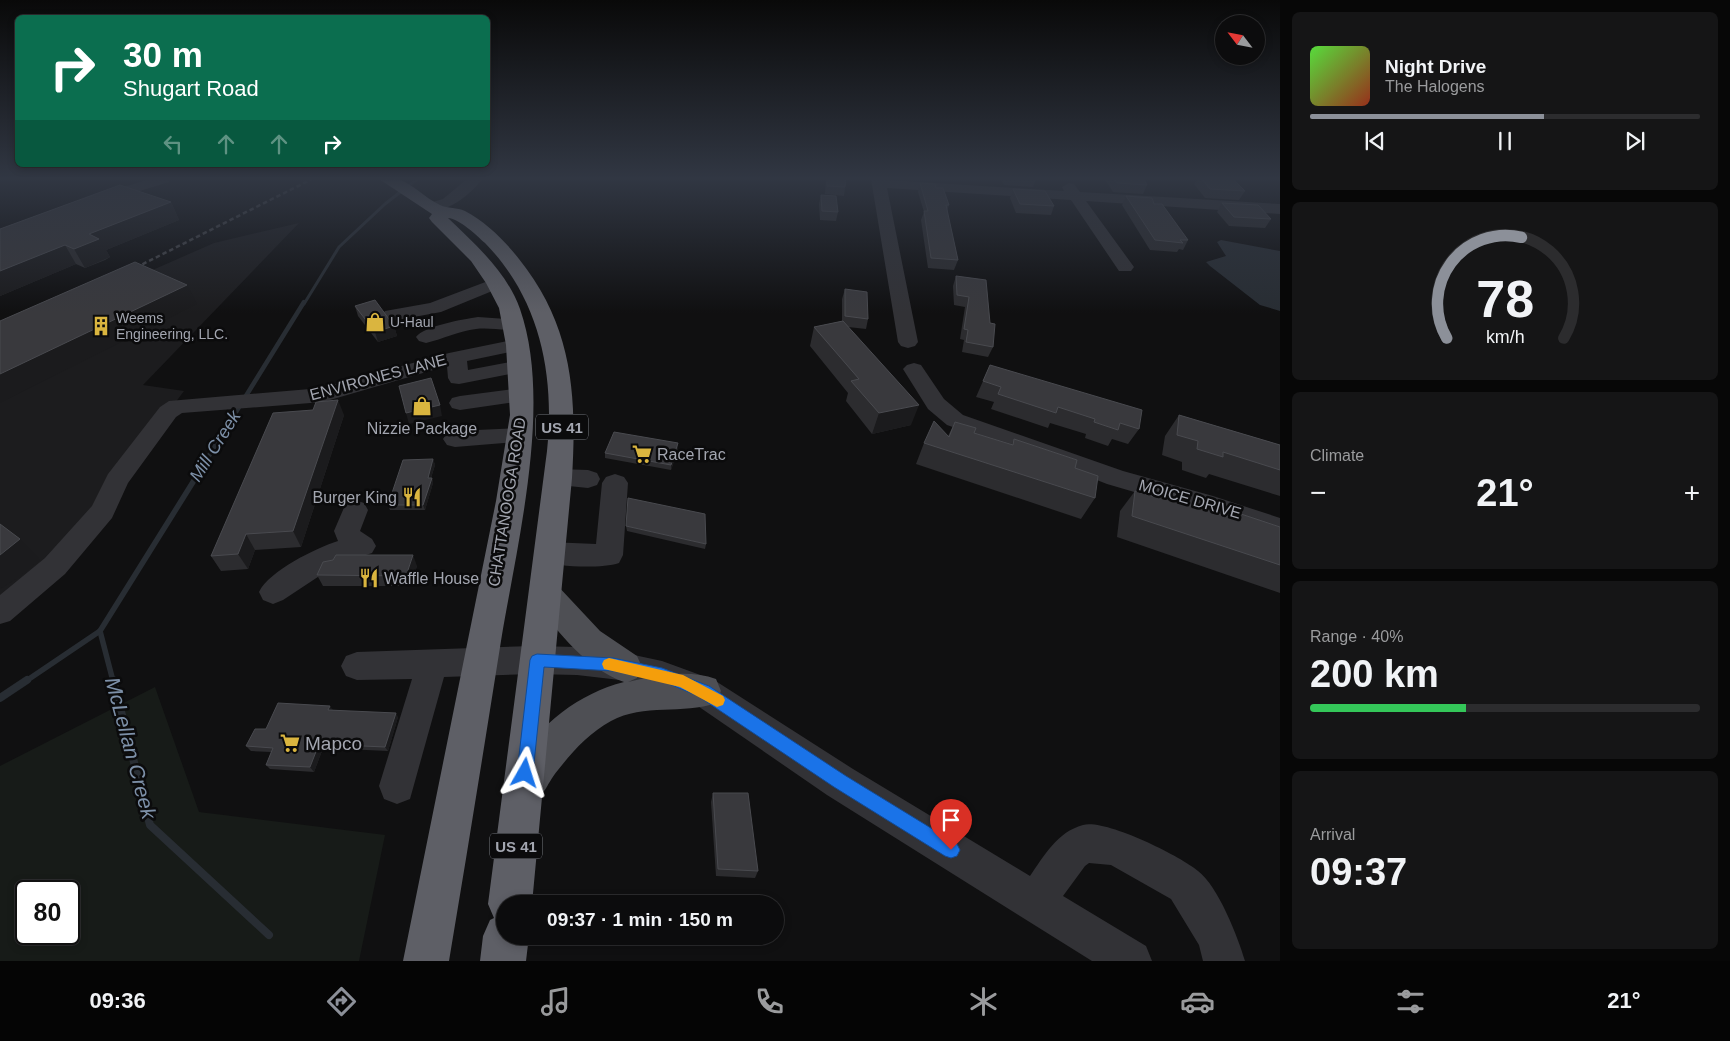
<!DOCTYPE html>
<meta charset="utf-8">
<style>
body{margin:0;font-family:Arial,sans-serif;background:#151516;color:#f1f3f6;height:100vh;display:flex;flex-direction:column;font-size:19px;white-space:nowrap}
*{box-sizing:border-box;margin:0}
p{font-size:16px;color:#9a9b9d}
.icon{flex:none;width:28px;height:28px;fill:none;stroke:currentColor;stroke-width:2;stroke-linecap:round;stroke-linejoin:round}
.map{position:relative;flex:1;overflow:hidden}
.sheet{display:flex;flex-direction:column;gap:12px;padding:12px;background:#070707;width:450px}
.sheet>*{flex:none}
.banner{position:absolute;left:15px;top:15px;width:475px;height:152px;border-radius:8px;box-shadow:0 2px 8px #0003,0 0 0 1px #2c2c2e;background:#0b6e4f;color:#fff;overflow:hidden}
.needle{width:32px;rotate:302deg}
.controls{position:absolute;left:1215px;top:15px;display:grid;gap:10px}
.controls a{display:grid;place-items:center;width:50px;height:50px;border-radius:50%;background:#0c0c0d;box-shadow:0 2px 8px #0003,0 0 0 1px #2c2c2e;font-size:25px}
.speed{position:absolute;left:15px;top:880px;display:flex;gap:10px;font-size:25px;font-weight:700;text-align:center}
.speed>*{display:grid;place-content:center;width:65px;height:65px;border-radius:50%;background:#0c0c0d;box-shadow:0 2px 8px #0003,0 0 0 1px #2c2c2e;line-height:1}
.speed .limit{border:2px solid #111;border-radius:8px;background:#fff;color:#111}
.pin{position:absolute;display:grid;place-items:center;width:42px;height:42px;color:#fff;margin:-51px -21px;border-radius:50% 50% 50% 0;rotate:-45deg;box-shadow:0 0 5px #0007}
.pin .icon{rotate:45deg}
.me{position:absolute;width:55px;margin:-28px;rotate:6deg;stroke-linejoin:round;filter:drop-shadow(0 0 4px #0008)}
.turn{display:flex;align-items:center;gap:18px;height:105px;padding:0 25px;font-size:22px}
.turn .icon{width:65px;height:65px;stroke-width:2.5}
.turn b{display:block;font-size:35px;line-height:42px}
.lanes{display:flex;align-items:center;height:48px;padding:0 25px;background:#0003;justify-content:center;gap:25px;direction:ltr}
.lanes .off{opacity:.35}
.big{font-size:38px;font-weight:600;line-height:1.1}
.sheet .widget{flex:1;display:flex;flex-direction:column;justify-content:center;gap:8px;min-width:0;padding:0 18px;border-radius:8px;background:#151516}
.sheet .dial{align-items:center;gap:0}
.dial svg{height:130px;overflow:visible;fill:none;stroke:#2c2c2e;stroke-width:7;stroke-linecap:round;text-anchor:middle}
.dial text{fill:#f1f3f6;stroke:none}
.song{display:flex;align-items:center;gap:15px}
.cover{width:60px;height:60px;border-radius:8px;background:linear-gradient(135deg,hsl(110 70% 55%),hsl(10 70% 35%))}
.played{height:5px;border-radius:2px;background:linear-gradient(90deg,#8c9099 60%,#2c2c2e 60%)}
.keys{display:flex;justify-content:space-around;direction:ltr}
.heat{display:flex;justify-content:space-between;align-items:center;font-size:28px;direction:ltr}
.charge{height:8px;border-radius:4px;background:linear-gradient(90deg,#34c759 40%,#2c2c2e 0)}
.trip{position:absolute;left:496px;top:895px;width:288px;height:50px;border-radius:25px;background:#0c0c0d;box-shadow:0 2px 8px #0003,0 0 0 1px #2c2c2e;font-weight:600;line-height:50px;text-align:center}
.tabs{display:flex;height:80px;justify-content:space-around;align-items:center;background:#050505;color:#9a9b9d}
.tabs .icon{width:35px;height:35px}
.tabs .current{color:#8c9099}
.tabs b{font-size:22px;color:#f1f3f6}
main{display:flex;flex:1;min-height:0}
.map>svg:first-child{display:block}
</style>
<main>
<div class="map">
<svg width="1280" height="961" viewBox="0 0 1280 961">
<rect width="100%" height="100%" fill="#101011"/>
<path fill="#1c1c1e" d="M299,223L143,385L184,391L57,561L0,608V337L214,243Z"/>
<path fill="#171b18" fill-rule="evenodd" d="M155,687L199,812L385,835L359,961H0V766ZM26,891H69V934H26Z"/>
<path fill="#282d33" d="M1221,240L1280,251V311L1260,305L1210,266L1206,262L1226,256L1217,242Z"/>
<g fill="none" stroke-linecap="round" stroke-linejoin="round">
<path stroke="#282d33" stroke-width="3" d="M304,304L339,247L385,204L417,179"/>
<path stroke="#282d33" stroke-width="4.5" d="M202,467L304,302"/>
<g stroke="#282d33" stroke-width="5.5">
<path d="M100,631L113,681"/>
<path d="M26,681L100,631L203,466"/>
</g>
<g stroke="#282d33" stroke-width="8">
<path d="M113,680L150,825L269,935"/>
<path d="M0,698L27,680"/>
</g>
<g fill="#323236" fill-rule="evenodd">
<path d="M150,179H171L169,182L104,202L99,203L92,199L94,196Z"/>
<path d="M467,179H482C471,194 446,215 426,210L423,207L426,204L443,199Z"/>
<path d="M871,179L1064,191L1062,187L1069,183L1074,184L1080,192L1280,204V214L1086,201L1134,267L1131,271H1119L1071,200L887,188L918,342L915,346L908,348L901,346L898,342Z"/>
<path d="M496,278L502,279L505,283L502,287L441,312L392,321L385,319L382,315L385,311L430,303Z"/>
<path d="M478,317L520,320L523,324L520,328C506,332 491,327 476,329C459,331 443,339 426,343L419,341L416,337C424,326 464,319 478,317Z"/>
<path d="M517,339L524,341L527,345L524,349L467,361L468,370L520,360L527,362L530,366L527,370L520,372L459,384L451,383L448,378L447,366L323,402L182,413L176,417L128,483L112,518L65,574L10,621L0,624V595L45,558L92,506L108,474L160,407L169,401L322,388L449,353Z"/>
<path d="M914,363L921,365L944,399L963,415L1123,471L1213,496L1280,518V538L1206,513L1107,484L1041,458L947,425L928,409L903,369L907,365Z"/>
<path d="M522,388L530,390L533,395L530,400L460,410L452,408L449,403L452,398L460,396Z"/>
<path d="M520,428L528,431L532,436L528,441L455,447L447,445L443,439L447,433L455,431Z"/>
<path d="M558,469L588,470L597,473L600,479L597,485L588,488L549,484L546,478L549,472Z"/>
<path d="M615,474L624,477L628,483L623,555L619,563C600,569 558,567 539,561L535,553L539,545L549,542L596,544L602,483L606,477Z"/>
<path d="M355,500L364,503L368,510L360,531L372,539L376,546L372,553L336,565L283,600L273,604L263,600L259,592C269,571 316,548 338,541L334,531L346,503Z"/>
<path d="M533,646L577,647L620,652L662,661L714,680L853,769L1030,876C1044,856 1057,832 1083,825C1106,819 1180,856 1198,871C1218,886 1238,937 1245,961H1203L1199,945L1171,899L1111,865L1089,863L1085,866L1063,896L1146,946L1152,961H1092L827,795L692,702L661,689L620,680L577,675L533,674L444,677L410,799L397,804L384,799L379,786L412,679L357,680L346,676L341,666L346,656L357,652Z"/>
</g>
<path fill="#4e4f54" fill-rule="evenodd" d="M545,580L556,584L600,631L637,656L642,667L637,678L628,682C655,675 689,669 716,679L721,691L716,703C683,715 644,703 611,721C589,733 573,751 558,770C544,787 547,796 525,805L511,799L505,785C526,735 572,695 624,682C585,668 560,633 534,602L529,593L534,584Z"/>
<path fill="#5e5f66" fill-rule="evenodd" d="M379,179C384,179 393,177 398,179C413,184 425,198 440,205C448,209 457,207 465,211C486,222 505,241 519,259C573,326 577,396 572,478L532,904H505V936H529L526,961H480L483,936L490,920L494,918L488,904L547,451C555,375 540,299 485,243C476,235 460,219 448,218C475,244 507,272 520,309C553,404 517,543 501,641C484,748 467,854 449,961H403L496,501L510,415L506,345L499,308L486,283L471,261L432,222L429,218L432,214Z"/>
<path stroke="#45464a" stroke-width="2.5" stroke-dasharray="4.5 3" stroke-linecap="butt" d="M129,271L312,179"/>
</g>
<g fill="#2c2c2f">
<path d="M826,179H846L845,187L844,196L825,194Z"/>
<path d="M914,179H930V181L914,180Z"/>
<path d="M1001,179H1036L1033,187L1004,185Z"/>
<path d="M1105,179H1144L1147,185L1143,194L1113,192Z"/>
<path d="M1198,179H1233L1245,191L1239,200L1205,198L1194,184Z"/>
<path d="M920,183L936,188L949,205L947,211L958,260L954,270L928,268L921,220L924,212L918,192Z"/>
<path d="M1013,189L1054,206L1051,215L1016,213L1010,198Z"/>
<path d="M821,195L838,212L836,221L820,220L819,204Z"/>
<path d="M1126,196L1154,204L1188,240L1183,250L1179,249L1177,252L1150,250L1122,205Z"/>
<path d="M171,202L179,220L106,250L110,257L105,260L85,268L76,264L0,296V229Z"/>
<path d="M1222,203L1271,219L1265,228L1229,226L1217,212Z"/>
<path d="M956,276L990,323L993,347L988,357L962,352L964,340L960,339L965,307L954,305L953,286Z"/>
<path d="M845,289L868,319L866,329L848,327L911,425L872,434L846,401L848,393L810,346L814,327L842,321V299Z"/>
<path d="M355,306L394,326L397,336L378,342L358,316Z"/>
<path d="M990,365L1139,429L1128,444L1112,439L1108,446L1085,438L1086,434L1050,423L1048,428L991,409L994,402L976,397Z"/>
<path d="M313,410L344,415L301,547L255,550L248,569L221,571L211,556Z"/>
<path d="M1179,415L1280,445V496L1209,474L1206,478L1182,470V462L1162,455L1165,436Z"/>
<path d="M955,422L974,433L1012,444L1014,439L1075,468L1095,498L1081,519L916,464L924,443L948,436Z"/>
<path d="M678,449L671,470L605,458V453Z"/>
<path d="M433,459L435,465L431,478H432L433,483L425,510H390L388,505Z"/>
<path d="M1158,489L1184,503L1227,517L1232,511L1280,527V593L1117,537L1120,511L1135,491L1153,496Z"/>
<path d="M626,526L706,544L705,549L627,531Z"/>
<path d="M417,566L410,586H323L317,575Z"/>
<path d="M333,710L398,717L388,751L323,748L314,772L270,769L266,765L271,752L251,751L246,746L266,729Z"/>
<path d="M713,793L758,871L755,878L716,876L711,802Z"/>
</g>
<g fill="#1b1b1d">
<path d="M171,202L179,220L106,250L110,257L85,268L74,249L89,234Z"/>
<path d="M65,245L76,264L0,296V271Z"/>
<path d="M187,285L197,304L0,403V374Z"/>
<path d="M394,326L397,336L378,342L375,332Z"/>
<path d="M338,400L344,415L301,547L293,531Z"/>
<path d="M440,405L442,416L409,424L406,413Z"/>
<path d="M919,405L911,425L872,434L879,413Z"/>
<path d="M678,443V449L671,470V465Z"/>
<path d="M433,459L435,465L429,483L428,478Z"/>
<path d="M432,478L433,483L425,510L423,505Z"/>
<path d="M246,534L255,550L248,569L238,554Z"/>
<path d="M20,539L40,560L18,578L0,589V555Z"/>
<path d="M413,555L417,566L410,586L406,576Z"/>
<path d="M330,706L333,710H328Z"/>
<path d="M396,713L398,717L388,751L385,747Z"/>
<path d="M319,744L323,748L314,772L310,767Z"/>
</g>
<g fill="#39393d" stroke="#494a4f">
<path d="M827,179H846L845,187L827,186Z"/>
<path d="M1114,179H1144L1147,185L1117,183Z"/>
<path d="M1202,179H1233L1245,191L1210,189Z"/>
<path d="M920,183L935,184L936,188H943L949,205H946L958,260L931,258L924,211H928Z"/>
<path d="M120,185L171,202L89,234L99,239L74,249L65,245L0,271V229Z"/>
<path d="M1013,189L1045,191L1054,206L1020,204Z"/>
<path d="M821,195L836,196L838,212L822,211Z"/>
<path d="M1126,196L1152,198L1154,204H1162L1188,240H1180L1183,243L1155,240Z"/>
<path d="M1222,203L1258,205L1271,219L1234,217Z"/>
<path d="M135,262L187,285L0,374V321Z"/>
<path d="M956,276L986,280L990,323L995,324L993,347L966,342L968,330L964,329L969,297L957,295Z"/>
<path d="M845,289L867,292L868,319L845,316Z"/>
<path d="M375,300L394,326L375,332L355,306Z"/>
<path d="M843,321L919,405L879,413L851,381L859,379L814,327Z"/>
<path d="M990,365L1142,410L1139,429L1120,423L1118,430L1094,422L1095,419L1058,407L1056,413L998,394L1001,387L983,381Z"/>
<path d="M431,378L440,405L406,413L399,386Z"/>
<path d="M338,400L293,531L246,534L238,554L211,556L273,413L313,410L316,402Z"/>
<path d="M1179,415L1280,445V470L1223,452V457L1197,449L1198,441L1177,435Z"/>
<path d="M934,421L949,437L955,422L976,428L974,433L1013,445L1014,439L1077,460L1075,468L1098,476L1095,498L924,443Z"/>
<path d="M614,432L678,443L671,465L605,453Z"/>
<path d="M433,459L428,478H432L423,505H388L403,460Z"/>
<path d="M1158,489L1184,497V503L1232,518V511L1280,527V565L1132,516L1135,491L1158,498Z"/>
<path d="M628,498L705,514L706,544L626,526Z"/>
<path d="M0,524L20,539L0,555Z"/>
<path d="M336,555H413L406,576L317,575L323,562L333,560Z"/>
<path d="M278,703L330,706L328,710L396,713L385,747L319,744L310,767L266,765L273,748L246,746L255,729H266Z"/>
<path d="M713,793H748L758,871L718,869Z"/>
</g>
<linearGradient id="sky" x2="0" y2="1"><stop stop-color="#090909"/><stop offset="0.57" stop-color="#313743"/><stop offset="1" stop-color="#313743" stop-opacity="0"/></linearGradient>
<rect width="1280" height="313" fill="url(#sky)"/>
<path fill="#1a73e8" stroke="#114b97" d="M537,654L613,658L662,668L709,686L846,776L957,844L960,850L957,856L951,858L945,856L834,787L698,696L662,681L613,671L544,667L533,773L530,778L525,781L519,778L517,773L530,660L532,656Z"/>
<path fill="#f59e0b" d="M609,658L683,675L723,696L725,700L723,705L717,707L680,687L604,669L602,664L604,660Z"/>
<defs>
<symbol id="shop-bare" viewBox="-9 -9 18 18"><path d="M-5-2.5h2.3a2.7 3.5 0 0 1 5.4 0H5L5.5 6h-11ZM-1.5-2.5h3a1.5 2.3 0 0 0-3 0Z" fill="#dab53f" stroke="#0b0b0c" stroke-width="2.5" paint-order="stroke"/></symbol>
<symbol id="building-bare" viewBox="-9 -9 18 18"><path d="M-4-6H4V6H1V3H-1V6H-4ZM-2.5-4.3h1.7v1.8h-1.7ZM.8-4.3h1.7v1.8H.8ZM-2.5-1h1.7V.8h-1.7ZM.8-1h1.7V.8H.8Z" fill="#dab53f" stroke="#0b0b0c" stroke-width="2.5" paint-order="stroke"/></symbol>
<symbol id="supermarket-bare" viewBox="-9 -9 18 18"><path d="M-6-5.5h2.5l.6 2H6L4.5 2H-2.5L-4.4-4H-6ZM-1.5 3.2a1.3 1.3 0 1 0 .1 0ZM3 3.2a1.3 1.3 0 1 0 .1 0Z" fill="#dab53f" stroke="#0b0b0c" stroke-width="2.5" paint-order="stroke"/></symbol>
<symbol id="restaurant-bare" viewBox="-9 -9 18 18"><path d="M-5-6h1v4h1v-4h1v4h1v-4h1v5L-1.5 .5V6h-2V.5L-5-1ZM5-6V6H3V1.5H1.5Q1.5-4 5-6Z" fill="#dab53f" stroke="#0b0b0c" stroke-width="2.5" paint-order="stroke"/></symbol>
</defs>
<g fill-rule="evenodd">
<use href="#shop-bare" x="361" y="308" width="28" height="28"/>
<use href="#building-bare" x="87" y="312" width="28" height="28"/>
<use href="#shop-bare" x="408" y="392" width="28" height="28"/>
<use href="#supermarket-bare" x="628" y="440" width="28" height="28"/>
<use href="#restaurant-bare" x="398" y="483" width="28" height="28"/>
<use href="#restaurant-bare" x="355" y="564" width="28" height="28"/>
<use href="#supermarket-bare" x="276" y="729" width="28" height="28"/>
</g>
<g text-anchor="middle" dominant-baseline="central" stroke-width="5" stroke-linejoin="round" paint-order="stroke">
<g font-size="14" fill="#a3a6b0" stroke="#0b0b0c" text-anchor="start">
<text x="116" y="318">Weems<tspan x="116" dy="16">Engineering, LLC.</tspan></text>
<text x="390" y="322">U-Haul</text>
</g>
<g fill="#0b0b0c" stroke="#75787f" stroke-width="1">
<rect x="536" y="414.5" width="52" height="25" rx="4"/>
<rect x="490" y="833.5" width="52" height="25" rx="4"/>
</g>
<g font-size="15" font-weight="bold" fill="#a3a6b0">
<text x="562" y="427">US 41</text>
<text x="516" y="846">US 41</text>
</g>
<g font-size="16" fill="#a3a6b0" stroke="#0b0b0c">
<text transform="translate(378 377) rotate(-15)">ENVIRONES LANE</text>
<text transform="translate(1190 499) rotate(16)">MOICE DRIVE</text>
<text transform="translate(507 502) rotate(-81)">CHATTANOOGA ROAD</text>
</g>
<g font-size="16" fill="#a3a6b0" stroke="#0b0b0c" text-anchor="start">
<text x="422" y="428" text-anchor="middle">Nizzie Package</text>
<text x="657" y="454">RaceTrac</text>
<text x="397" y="497" text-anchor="end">Burger King</text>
<text x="384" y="578">Waffle House</text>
</g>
<g font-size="18" font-style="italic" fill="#7d90a8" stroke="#0b0b0c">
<text transform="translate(215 446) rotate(-58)">Mill Creek</text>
</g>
<g font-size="19" fill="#a3a6b0" stroke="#0b0b0c" text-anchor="start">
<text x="305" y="743">Mapco</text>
</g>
<g font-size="21" font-style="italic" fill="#7d90a8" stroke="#0b0b0c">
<text transform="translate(131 748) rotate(75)">McLellan Creek</text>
</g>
</g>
</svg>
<div class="controls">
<a><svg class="needle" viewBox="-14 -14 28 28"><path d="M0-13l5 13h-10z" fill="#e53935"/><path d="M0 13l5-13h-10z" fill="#9a9b9d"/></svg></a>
</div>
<div class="speed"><div class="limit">80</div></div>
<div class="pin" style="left:951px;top:850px;background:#d93025"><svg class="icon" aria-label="arrive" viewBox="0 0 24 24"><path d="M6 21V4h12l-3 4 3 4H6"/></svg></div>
<svg class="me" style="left:525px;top:773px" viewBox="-20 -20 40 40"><path d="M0-17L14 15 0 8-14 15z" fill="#1a73e8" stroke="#fff" stroke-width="4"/></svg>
<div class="trip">09:37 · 1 min · 150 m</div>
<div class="banner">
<div class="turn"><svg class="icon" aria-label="right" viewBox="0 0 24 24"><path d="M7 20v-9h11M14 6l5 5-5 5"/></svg><div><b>30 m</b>Shugart Road</div></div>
<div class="lanes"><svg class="icon off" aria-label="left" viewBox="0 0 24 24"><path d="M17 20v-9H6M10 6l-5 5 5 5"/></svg><svg class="icon off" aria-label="ahead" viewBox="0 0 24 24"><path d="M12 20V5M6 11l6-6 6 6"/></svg><svg class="icon off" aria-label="ahead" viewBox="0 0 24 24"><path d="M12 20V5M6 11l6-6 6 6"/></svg><svg class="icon" aria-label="right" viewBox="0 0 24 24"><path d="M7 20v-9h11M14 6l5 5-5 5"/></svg></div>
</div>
</div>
<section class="sheet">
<div class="widget">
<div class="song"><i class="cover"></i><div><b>Night Drive</b><p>The Halogens</p></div></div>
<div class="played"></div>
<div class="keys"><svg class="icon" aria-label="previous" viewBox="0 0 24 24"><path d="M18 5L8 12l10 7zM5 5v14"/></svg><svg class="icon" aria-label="pause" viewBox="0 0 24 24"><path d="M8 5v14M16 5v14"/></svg><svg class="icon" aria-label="next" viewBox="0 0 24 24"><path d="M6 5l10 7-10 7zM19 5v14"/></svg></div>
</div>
<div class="widget dial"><svg viewBox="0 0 100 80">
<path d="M14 69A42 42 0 1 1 86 69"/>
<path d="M14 69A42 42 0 0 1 60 7" stroke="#8c9099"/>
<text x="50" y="56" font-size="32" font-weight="700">78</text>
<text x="50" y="72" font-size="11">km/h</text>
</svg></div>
<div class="widget"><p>Climate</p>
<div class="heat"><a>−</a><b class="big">21°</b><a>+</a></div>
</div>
<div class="widget"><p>Range · 40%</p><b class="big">200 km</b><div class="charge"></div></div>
<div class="widget"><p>Arrival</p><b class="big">09:37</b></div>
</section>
</main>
<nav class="tabs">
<b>09:36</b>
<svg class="icon current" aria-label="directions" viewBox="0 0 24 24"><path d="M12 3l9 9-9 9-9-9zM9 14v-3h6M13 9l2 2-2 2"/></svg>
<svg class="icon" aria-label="music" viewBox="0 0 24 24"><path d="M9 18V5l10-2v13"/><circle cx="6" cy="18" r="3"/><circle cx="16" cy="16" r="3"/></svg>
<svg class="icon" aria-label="phone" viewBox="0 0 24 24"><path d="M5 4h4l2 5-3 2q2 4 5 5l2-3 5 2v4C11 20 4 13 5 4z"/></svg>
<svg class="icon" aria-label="climate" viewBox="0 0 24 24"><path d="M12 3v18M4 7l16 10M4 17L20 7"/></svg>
<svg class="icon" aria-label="car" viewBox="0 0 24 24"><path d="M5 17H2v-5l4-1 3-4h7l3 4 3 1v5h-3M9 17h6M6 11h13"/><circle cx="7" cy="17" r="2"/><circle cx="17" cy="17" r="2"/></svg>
<svg class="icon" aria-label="filters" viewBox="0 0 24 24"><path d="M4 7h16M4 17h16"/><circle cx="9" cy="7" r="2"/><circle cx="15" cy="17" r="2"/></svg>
<b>21°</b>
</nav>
